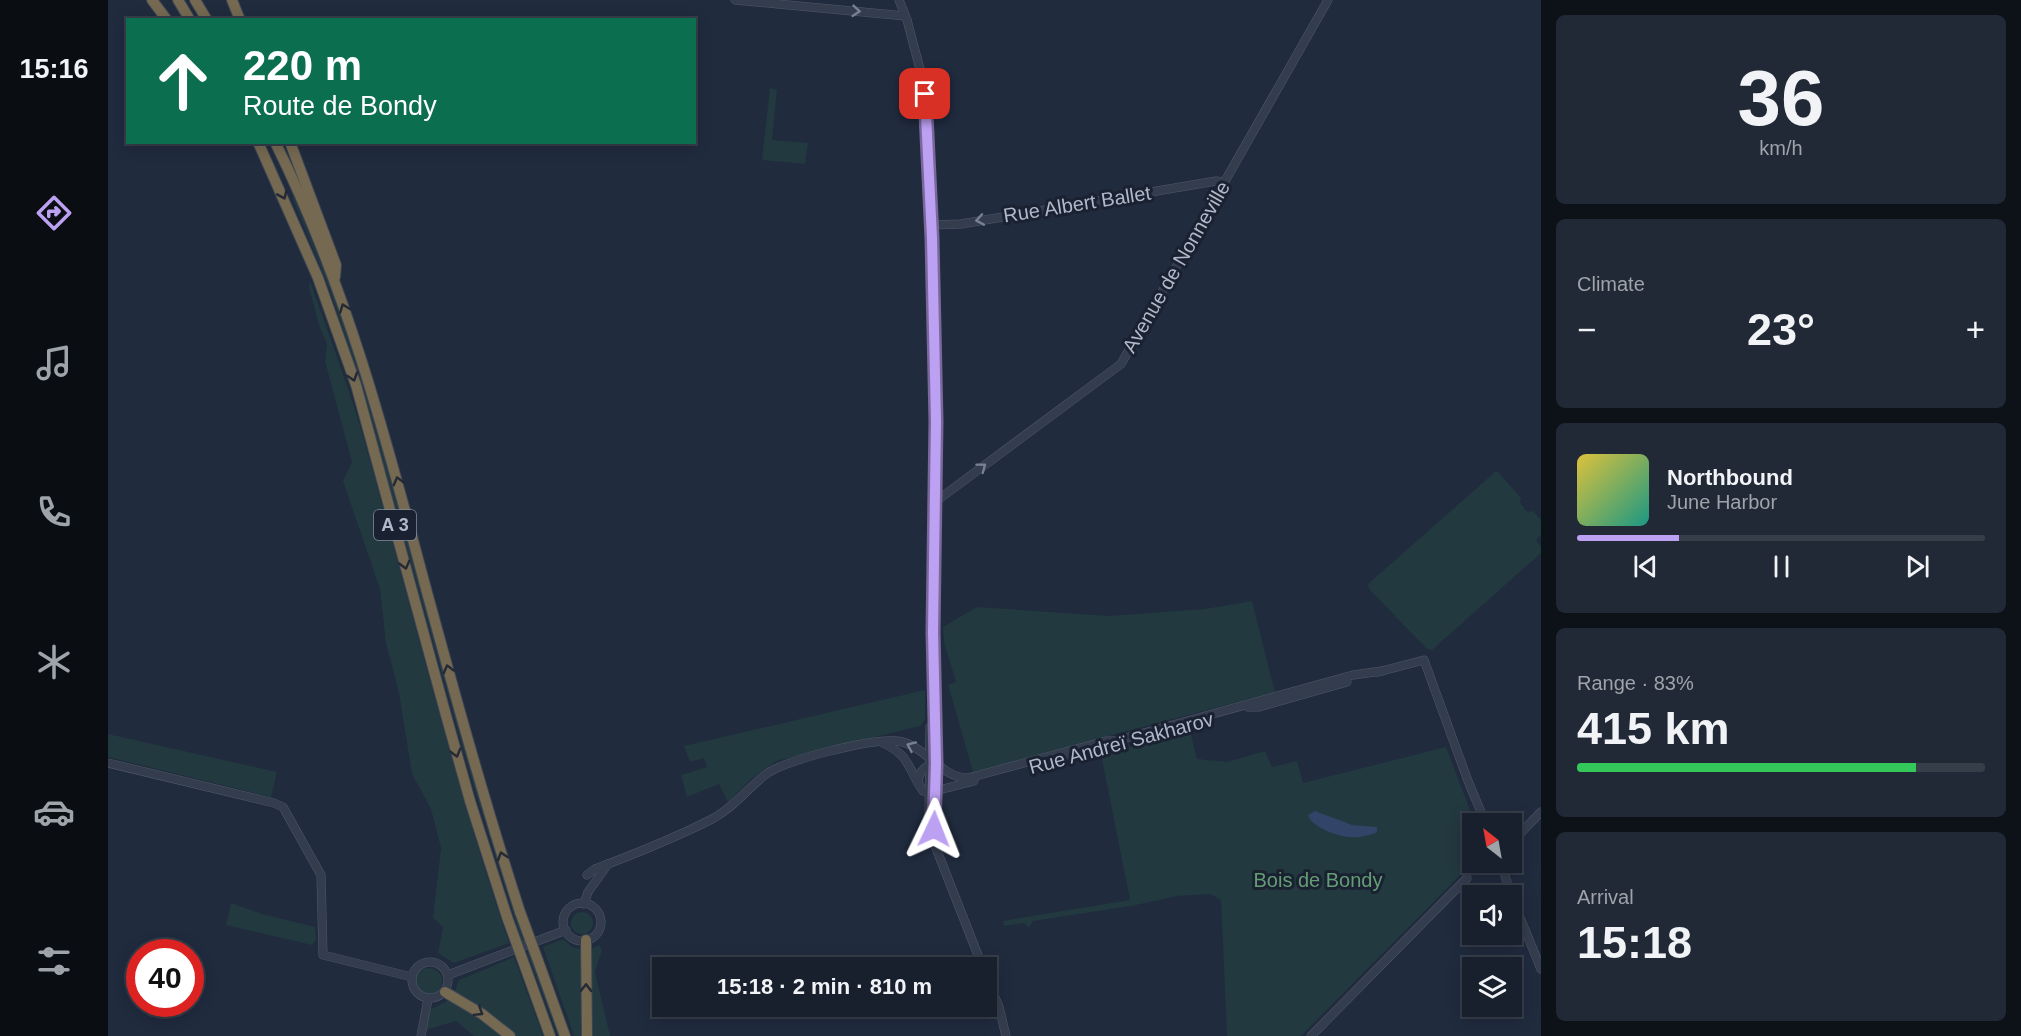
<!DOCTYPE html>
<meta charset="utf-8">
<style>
body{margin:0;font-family:Helvetica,sans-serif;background:#212836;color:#f1f3f6;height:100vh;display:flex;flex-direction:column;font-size:22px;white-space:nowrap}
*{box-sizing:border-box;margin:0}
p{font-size:20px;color:#9fa3aa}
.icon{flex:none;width:33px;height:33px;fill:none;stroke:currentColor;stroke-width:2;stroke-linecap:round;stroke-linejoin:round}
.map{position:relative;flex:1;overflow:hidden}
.side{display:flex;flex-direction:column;gap:15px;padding:15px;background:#0d1219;width:480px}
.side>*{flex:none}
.top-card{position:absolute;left:18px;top:18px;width:570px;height:126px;border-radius:0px;box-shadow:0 3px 15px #0003,0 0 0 2px #363e4a;background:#0b6e4f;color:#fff;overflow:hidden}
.needle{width:39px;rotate:329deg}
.tools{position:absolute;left:1354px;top:813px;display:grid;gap:12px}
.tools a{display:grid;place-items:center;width:60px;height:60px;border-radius:0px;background:#18202e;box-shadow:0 3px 15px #0003,0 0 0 2px #363e4a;font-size:30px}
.speed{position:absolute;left:18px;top:939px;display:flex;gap:12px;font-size:30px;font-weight:700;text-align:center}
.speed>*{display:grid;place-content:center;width:78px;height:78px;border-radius:50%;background:#18202e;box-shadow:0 3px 15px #0003,0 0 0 2px #363e4a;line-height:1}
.speed .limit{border:9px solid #d22;background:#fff;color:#111}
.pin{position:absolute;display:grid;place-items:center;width:51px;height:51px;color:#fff;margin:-26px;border-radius:12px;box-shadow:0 3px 9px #0006}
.me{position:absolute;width:66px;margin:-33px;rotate:2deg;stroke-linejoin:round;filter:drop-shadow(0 0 4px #0008)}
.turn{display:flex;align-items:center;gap:21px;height:126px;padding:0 18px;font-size:27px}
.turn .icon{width:78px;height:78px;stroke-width:2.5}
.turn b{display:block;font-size:42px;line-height:51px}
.big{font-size:45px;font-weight:700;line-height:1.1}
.side .tile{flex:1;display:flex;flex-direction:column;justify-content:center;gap:9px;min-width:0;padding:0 21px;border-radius:9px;background:#212836}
.side .dial{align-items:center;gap:0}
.dial b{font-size:78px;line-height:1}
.song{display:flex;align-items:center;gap:18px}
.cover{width:72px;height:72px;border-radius:9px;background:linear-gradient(135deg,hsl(50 70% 55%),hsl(170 70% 35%))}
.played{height:6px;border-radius:3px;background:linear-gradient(90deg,#bca0f2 25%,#363e4a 25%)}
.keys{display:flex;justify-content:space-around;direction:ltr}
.heat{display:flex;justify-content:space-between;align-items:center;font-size:33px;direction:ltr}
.charge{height:9px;border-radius:4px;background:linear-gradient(90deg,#34c759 83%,#363e4a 0)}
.trip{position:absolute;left:544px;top:957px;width:345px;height:60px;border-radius:0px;background:#18202e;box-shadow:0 3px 15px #0003,0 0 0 2px #363e4a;font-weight:700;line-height:60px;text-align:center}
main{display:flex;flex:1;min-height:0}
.tabs{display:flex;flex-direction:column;width:108px;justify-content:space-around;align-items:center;background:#0a0d12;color:#9fa3aa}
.tabs .icon{width:42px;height:42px}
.tabs .current{color:#bca0f2}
.tabs b{font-size:27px;color:#f1f3f6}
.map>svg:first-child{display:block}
</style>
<main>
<nav class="tabs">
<b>15:16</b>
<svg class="icon current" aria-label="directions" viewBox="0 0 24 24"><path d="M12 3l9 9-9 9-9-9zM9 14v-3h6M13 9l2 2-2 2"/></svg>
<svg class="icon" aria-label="music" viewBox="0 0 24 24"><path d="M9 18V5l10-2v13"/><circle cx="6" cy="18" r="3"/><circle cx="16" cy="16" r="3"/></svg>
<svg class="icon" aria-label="phone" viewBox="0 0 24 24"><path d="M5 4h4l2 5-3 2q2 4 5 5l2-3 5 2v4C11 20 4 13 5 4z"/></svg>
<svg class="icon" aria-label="climate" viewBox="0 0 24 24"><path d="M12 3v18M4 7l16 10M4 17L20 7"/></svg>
<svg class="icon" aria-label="car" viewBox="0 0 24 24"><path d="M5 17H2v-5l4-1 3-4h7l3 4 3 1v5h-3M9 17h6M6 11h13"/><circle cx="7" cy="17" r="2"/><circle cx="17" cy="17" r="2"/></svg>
<svg class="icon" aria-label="filters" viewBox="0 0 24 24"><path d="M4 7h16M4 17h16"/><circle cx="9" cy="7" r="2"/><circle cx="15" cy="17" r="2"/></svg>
</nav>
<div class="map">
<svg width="1433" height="1036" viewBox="0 0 1433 1036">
<rect width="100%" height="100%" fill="#202b3e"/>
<g fill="#22393f">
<path d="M662,88L669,90L664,140L700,143L697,164L654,160Z"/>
<path d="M184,197H186L234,315L271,433L364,774L417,941L414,942L365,784L250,374L221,288Z"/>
<path d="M202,281C220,333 240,384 255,436C303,605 344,776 401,943L346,963L330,953L335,927L325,918L333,848L323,809L304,774L291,693L278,643L272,589L235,481L244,462L217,361L219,344L211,325L201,287Z"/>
<path d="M1387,472H1390L1413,498L1412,502L1417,510L1421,512L1425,511L1433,520V535L1428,540L1433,546V553L1324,650L1319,649L1261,589L1260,584Z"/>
<path d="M1144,601L1167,692L865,772L840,685L848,682L836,642L835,627L869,607L1001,616L1097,609Z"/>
<path d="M817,690V720L812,726L668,761L643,779L620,802L611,784L579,797L573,775L599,767L596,758L582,762L576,746Z"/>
<path d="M1082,731L1089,759L1119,762L1157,751L1164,767L1189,761L1195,783L1338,747L1367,823L1365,824V862L1193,1036H1119L1113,900L1102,894L1069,896L1023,906L925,921L921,928L916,923L896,926L895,921L1022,900L993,754Z"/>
<path d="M0,734L169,772L163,797L0,757Z"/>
<path d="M123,903L154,914L207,927L208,940L204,945L118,925Z"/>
<circle cx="474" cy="923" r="11"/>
<path d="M455,939L464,947L475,950L476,1036H466L435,947Z"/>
<path d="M491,945L494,950L487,972L502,1036H482L483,949Z"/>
<path d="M421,952L452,1036H450L419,953Z"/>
<path d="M406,957L435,1036H409L395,1023L346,993L351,980Z"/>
<circle cx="321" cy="981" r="13"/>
<path d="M343,999L396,1036H366L348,1021L318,1030L323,1009Z"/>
</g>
<path fill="#324467" d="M1207,811L1244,825L1269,827V832C1262,836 1249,838 1241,837C1229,836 1203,827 1200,815Z"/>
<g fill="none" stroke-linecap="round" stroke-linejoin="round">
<defs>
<g id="minor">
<path d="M627,0L797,16"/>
<path d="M791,0L799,20L817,88L821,165L828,421L825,631L828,763L826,829L827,847"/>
<path d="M823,225L853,224L1108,181L1115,182"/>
<path d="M827,502L1013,364L1220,0"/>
<path d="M1270,672L1316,660L1360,781L1378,824"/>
<path d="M1140,707H1151L1239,682"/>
<path d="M775,743C803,756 799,768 815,791H827L866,781"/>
<path d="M961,755L1011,744"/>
<path d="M0,763L166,803L175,807L213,875L215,955L304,977"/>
<path d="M810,783C811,773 814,768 824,764"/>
<path d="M821,823L822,727"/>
<path d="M1404,842L1433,812"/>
<path d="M826,843L875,968"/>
<path d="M1393,862L1403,896"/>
<path d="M479,875L487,869C524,855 569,837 604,819C625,808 639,789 657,775C676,760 764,738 789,741C817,744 832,778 860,778L998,741H1007L1245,675L1274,671"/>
<path d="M1404,898L1433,969"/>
<circle cx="474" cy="922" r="19"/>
<path d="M476,904L480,892L500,864"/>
<circle cx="322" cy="980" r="18"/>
<path d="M340,975L458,930"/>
<path d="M879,978L891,1007L898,1036"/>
<path d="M313,1036L320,999"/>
<path d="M1203,1036L1359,878"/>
</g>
<g id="highway">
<path d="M44,0L59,20"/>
<path d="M70,0L82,20"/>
<path d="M87,0L99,20"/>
<path d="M124,0L132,20"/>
<path d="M150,142L210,278L248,385L339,719L362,801L399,917"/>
<path d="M167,142C237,283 277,434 317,585C347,695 377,804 412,912"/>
<path d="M182,142L228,265L227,277"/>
<path d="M478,940L479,1036"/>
<path d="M433,969L457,1036"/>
<path d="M420,975L442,1036"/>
<path d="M337,992L374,1014L402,1036"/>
</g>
</defs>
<use href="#minor" stroke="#505869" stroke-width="9"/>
<use href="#highway" stroke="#3d4555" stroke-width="12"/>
<use href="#minor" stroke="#343d4e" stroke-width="8"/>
<use href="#highway" stroke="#756951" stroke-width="10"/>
<defs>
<g id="highway-bridge">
<path d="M412,912L433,969"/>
<path d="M399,917L420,975"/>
</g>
</defs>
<use href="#highway-bridge" stroke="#3d4555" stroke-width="12" stroke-linecap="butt"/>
<use href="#highway-bridge" stroke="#756951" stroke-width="10"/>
</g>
<defs><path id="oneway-chevron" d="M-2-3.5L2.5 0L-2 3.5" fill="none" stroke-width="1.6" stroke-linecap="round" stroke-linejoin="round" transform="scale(1.5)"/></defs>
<g stroke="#788192">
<use href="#oneway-chevron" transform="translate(748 11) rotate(5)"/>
<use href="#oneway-chevron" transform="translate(872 220) rotate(170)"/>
<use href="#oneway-chevron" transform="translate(874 467) rotate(-37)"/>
<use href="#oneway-chevron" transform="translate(803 746) rotate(-156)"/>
</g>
<g stroke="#232935">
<use href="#oneway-chevron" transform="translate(175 195) rotate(66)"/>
<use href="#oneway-chevron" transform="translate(236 308) rotate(-110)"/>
<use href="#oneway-chevron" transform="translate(245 377) rotate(72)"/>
<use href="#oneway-chevron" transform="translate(290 481) rotate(-105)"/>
<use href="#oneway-chevron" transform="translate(297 565) rotate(75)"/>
<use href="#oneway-chevron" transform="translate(340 669) rotate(-105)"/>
<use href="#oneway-chevron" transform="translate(348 753) rotate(74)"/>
<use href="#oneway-chevron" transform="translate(394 856) rotate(-108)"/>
<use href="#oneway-chevron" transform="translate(478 988) rotate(-89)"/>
<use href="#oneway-chevron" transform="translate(371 1012) rotate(32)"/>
</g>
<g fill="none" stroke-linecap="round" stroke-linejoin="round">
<defs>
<path id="route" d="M817,94L824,238L828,421L825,632L828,763L826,829"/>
</defs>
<use href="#route" stroke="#7a689d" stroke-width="15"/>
<use href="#route" stroke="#bca0f2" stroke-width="10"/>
</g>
<g text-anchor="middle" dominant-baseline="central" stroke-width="6" stroke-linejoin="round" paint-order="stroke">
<rect fill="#1a2232" stroke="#838b9c" stroke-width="1.5" x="266" y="510" width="42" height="30" rx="4.5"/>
<g font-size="18" font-weight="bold" fill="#b0b8c9">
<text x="287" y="525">A 3</text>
</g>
<g font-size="20" fill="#b0b8c9" stroke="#1a2232">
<text transform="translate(969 204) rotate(-9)">Rue Albert Ballet</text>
<text transform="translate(1068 267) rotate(-60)">Avenue de Nonneville</text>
<text transform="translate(1013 743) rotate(-15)">Rue Andreï Sakharov</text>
</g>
<g font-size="20" fill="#649d75" stroke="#1a2232">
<text x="1210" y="880">Bois de Bondy</text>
</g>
</g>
</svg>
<div class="tools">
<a><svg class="needle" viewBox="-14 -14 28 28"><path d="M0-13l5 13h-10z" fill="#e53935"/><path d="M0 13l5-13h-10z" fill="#9fa3aa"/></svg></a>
<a><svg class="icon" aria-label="sound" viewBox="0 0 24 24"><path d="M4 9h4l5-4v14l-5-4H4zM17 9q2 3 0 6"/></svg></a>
<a><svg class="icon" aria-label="layers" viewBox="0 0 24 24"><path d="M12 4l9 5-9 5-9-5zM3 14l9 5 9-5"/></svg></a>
</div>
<div class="speed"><div class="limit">40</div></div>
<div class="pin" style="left:817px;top:94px;background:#d93025"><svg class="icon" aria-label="arrive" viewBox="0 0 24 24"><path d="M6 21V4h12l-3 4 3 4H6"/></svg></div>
<svg class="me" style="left:826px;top:829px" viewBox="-20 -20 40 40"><path d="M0-17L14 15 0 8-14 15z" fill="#bca0f2" stroke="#fff" stroke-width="4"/></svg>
<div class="trip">15:18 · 2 min · 810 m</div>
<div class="top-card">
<div class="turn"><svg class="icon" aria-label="ahead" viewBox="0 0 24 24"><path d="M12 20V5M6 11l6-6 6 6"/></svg><div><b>220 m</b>Route de Bondy</div></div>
</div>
</div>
<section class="side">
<div class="tile dial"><b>36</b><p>km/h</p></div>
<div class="tile"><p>Climate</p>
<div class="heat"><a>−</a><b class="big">23°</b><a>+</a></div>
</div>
<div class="tile">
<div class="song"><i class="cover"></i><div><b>Northbound</b><p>June Harbor</p></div></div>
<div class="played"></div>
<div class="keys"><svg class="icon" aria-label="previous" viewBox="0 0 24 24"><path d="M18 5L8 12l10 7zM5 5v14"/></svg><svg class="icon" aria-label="pause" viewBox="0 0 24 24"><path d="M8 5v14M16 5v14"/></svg><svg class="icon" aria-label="next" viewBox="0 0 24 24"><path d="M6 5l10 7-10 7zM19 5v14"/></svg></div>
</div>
<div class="tile"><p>Range · 83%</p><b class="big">415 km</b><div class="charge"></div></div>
<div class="tile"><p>Arrival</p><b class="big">15:18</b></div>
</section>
</main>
